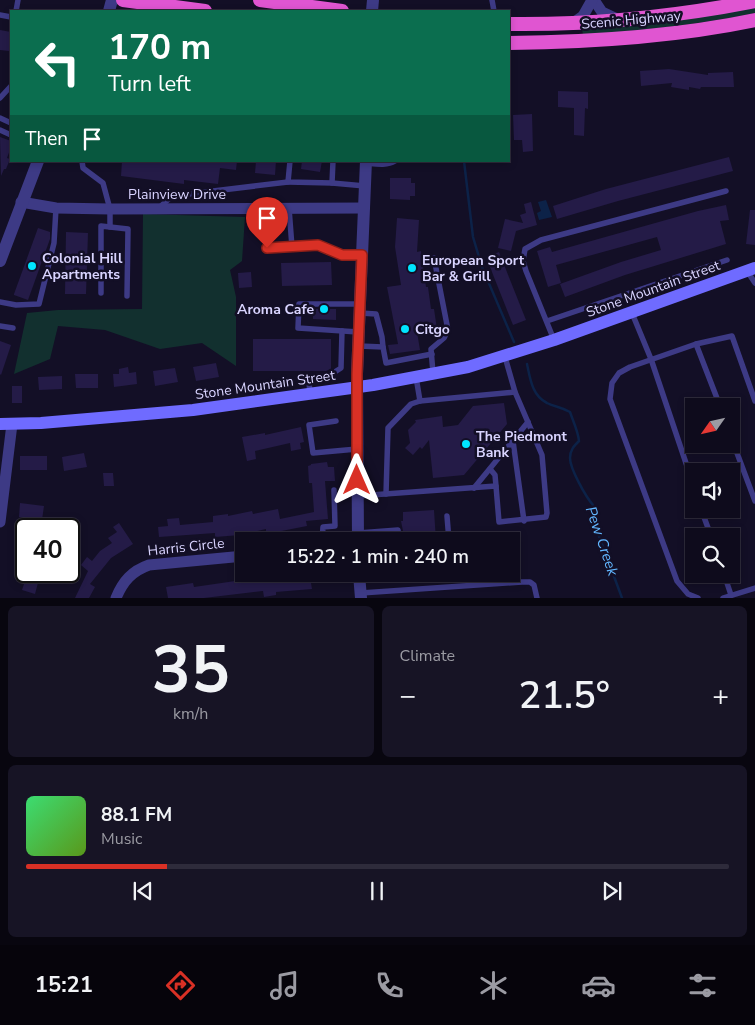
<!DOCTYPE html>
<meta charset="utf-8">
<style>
body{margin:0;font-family:"Nunito Sans",sans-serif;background:#171425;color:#f1f3f6;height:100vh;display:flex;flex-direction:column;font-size:19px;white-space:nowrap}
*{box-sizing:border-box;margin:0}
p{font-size:16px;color:#9b9ba3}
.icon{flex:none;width:28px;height:28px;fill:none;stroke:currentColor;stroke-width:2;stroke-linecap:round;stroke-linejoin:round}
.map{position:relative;height:598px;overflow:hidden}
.drawer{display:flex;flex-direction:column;gap:8px;padding:8px;background:#08060f;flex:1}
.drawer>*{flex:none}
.hud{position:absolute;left:10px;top:10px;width:500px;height:152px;border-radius:0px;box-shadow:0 2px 8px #0003,0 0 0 1px #2e2b3b;background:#0b6e4f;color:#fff;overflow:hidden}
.needle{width:32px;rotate:236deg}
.buttons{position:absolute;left:685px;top:398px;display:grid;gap:10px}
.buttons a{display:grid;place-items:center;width:55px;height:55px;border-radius:0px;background:#0e0b1c;box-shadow:0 2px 8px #0003,0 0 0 1px #2e2b3b;font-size:25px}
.speed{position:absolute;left:15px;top:518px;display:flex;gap:10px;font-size:25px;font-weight:700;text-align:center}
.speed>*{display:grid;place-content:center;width:65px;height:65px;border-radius:50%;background:#0e0b1c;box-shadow:0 2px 8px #0003,0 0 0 1px #2e2b3b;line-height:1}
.speed .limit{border:2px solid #111;border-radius:8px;background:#fff;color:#111}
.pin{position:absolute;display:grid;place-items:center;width:42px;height:42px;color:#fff;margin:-51px -21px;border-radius:50% 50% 50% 0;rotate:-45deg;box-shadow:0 0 5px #0007}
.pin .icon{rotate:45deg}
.me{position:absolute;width:55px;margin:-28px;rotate:0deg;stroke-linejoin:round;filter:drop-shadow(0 0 4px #0008)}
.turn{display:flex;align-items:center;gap:18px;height:105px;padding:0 15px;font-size:22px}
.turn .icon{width:65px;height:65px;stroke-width:2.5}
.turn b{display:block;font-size:35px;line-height:42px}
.then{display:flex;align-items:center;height:48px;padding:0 15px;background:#0003;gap:10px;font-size:19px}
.big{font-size:38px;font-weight:600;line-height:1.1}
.drawer .widget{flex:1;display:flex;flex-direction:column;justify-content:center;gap:8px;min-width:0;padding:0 18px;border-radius:8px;background:#171425}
.drawer .dial{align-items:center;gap:0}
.dial b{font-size:65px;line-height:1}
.song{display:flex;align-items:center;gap:15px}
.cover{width:60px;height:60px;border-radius:8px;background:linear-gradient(135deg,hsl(140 70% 55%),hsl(90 70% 35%))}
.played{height:5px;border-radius:2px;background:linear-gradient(90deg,#d93025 20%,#2e2b3b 20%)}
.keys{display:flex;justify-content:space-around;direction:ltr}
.heat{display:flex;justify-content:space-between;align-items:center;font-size:28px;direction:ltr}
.drawer .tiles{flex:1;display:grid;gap:8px;grid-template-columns:1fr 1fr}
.widget:last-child{grid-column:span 2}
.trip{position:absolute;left:235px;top:532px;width:285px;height:50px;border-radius:0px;background:#0e0b1c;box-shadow:0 2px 8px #0003,0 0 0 1px #2e2b3b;font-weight:600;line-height:50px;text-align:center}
.tab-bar{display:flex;height:80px;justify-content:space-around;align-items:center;background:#06040b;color:#9b9ba3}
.tab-bar .icon{width:35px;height:35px}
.tab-bar .on{color:#d93025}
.tab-bar b{font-size:22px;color:#f1f3f6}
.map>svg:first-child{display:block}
</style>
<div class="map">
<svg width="755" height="598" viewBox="0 0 755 598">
<rect width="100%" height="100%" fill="#130f26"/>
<g fill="#12302f">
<path d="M755,8V13C698,25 641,30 583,35L582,29Z"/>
<path d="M143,214L245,217L242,261L230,270L236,297V366L202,343L160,349L105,330L58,326L50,359L14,374L27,313L58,310L142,309Z"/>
</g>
<path fill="#0c2248" d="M546,200L552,217L539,220L537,213L541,211L538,202Z"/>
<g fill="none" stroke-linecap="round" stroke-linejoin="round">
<g stroke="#0c2248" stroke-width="2.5">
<path d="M464,161L473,237L482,267L514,342"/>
<path d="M527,364C530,378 532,396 547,403C555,407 561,407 570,412C573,421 578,431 579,441C574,446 570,450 570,458C570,469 586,497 593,505L592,517L622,598"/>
</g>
</g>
<g fill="#241b47">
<path d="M0,30L11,32L9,51L0,50Z"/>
<path d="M669,69L708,75V73L733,72L734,87H701L700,89L689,87V90L671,87L672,83L641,86L640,71Z"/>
<path d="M558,91L588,92V109L585,108L584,136L574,135V108L558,107Z"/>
<path d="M532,114L533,151L523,152L522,140H514L513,115Z"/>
<path d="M0,137L11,141V147L7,158L10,159L6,169H4L1,176Z"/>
<path d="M729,157L733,171L618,201L557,219L553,206L606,189Z"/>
<path d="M122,161H237L236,170L220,168L218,184L184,180V184L121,176Z"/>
<path d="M256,161H276L275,175L255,173Z"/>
<path d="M302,161H322L320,172L301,169Z"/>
<path d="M390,178H411V183H415V196H410V200L390,199Z"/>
<path d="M531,202L537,225L516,231L511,251L498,248L505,219L523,223L520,215L526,213L524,204Z"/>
<path d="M726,205L729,220L720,221L726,244L625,275L565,297L560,284L621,262L661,250L657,237L556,265L561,283L548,287L537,251L550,247L552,252L698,211Z"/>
<path d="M750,210H755V245L746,244Z"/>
<path d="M397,218L419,220L417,252L421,251L426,287H428L431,309H434L437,329L417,332L420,350L390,354L388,345L398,344L387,287L401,285L395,247Z"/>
<path d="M38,228L50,232V239L28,300L14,295V294Z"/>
<path d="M66,232L88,233L86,294H65Z"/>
<path d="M499,252L526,320L513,325L486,257Z"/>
<path d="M331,262L332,285L282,286L281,263Z"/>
<path d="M251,272L252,287L239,288L238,273Z"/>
<path d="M313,309H336V320L313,319Z"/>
<path d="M253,339H331V369L326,371H253Z"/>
<path d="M0,341L11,345L1,375L0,374Z"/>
<path d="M216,363L219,377L196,381L193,367Z"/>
<path d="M128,367L129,373L136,372L137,384L114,387L113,374H119V369Z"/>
<path d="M175,368L178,382L155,386L153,371Z"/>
<path d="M75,374H98V388H76Z"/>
<path d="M62,376V389L39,390L38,377Z"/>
<rect x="12" y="386" width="10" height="17"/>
<path d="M504,403L507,424L464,475L433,478L429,440L422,449L420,447L413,455L405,448L410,443L408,430L416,422L415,420L442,416L443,427L458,425L473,406Z"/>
<path d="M301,427L304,442L300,443L301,449L291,451L290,443L255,451L256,459L247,461L242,437L265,433V435Z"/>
<path d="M84,453L87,467L64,471L62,457Z"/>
<rect x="20" y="456" width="27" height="14"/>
<path d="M327,462L328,467H334L335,481H325L328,519L306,521L307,526L266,534V529L240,535L215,537V533L159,537L158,527L168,526L167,519L179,518L180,525L213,522V516L228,514V516L252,511L253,514L278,509L280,519L314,512L312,483H309L308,466L311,465V464Z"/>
<path d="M103,473H113L114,486H104Z"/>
<path d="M20,503L44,506L42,520L19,517Z"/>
<path d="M434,510L436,541H405L401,521H403V512Z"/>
<path d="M119,523L133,544L111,558L90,584L95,587L89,598H75L88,571L81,565L87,557L92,561L100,551L112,543L108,538L117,532L113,527Z"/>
<path d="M27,575L39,579L35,594L22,590Z"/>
<path d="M310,577L312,589L276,592V595L264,597L263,591L204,598H168L166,587L193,583L194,587L256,578L257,583L282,578V580Z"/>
</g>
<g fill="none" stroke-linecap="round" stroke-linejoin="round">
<g stroke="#3d3a85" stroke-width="5.5">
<path d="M492,0L494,11"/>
<path d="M16,11L18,0"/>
<path d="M0,15L11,17"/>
<path d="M0,98L11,86"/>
<path d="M0,118L11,123"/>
<path d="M0,130L11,135"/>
<path d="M82,161L83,168L103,183L110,209V227"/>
<path d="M290,161L288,182L332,183"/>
<path d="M333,161L332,183L365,186"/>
<path d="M366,163C376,164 387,166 395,161"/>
<path d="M160,207L172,196L288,182"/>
<path d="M289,208L292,247"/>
<path d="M267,248L318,245L342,255H362"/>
<path d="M747,271L755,283"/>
<path d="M101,293V226L128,229L127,296"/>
<path d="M0,302L16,305L39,304L54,243L56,208"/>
<path d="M360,313L376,314L382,337L383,347"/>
<path d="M632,313L651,359L694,487"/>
<path d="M547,321L727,260"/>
<path d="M0,326L13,328"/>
<path d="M358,332L298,328L299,304H360"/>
<path d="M554,340L526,271L523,261L525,249L541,240L726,191"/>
<path d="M696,344L720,406"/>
<path d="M359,346L383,347L386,363L432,354"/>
<path d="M433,373L431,349L444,338L448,330L434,258"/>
<path d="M416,377L420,401"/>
<path d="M310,395L309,380L312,377L330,375L341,368L342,331"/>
<path d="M336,421L309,425L313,453L357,449"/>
<path d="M731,437L755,501"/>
<path d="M513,441L524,521"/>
<path d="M490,469L495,475L496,486"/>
<path d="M474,488L528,422"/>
<path d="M386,494L388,428L411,404L420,401L515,392"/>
<path d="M357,496L496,486L499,522L546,517L547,513L542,455L515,392L505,357"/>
<path d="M701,509L711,536"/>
<path d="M447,516L449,541"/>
<path d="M358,533L398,530L399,541"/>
<path d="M322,541L323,527L335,526L334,490"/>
<path d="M724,574L731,595"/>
<path d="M361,593L522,582H530L534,585L537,598"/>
<path d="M698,598L688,594L677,581L610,399L612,383L619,373L630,367L696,344L732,336L755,401"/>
<path d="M723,598L755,588"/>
</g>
<g stroke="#3d3a85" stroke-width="11">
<path d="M594,0L602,12L619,20"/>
<path d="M572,24L583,16L592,0"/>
<path d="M21,202L56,208L110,209L364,208"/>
<path d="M0,522L12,424"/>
<path d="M116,598C123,581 132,571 149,565L244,556"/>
</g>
<g stroke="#3d3a85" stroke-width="12">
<path d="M109,11L112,0"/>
<path d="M372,11L373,0"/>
<path d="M0,261L38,161"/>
<path d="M358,541L357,374L366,161"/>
<path d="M359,574L361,598"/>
</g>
<path stroke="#6f6bff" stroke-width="12" d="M0,424L41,423L193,410L373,385L468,367L554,340L755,268"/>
<g stroke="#e055d1" stroke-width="14">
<path d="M123,0L205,11"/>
<path d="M260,0L342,11"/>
<path d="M509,24C592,25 674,17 755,1"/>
<path d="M509,43C591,42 674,37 755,20"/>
</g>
</g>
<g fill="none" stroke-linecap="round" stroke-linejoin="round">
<defs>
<path id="route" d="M267,248L318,245L342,255H362L357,374V480"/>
</defs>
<use href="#route" stroke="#8d1f18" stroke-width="12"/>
<use href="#route" stroke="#d93025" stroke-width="9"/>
</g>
<g fill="#00e5ff" stroke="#130f26" stroke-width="2">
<circle cx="32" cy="266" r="5"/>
<circle cx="412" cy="268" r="5"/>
<circle cx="324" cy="309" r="5"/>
<circle cx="405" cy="329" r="5"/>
<circle cx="466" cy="444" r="5"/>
</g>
<g text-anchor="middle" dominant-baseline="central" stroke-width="5" stroke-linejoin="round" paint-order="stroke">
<g font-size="14" fill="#d9d4ff" stroke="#130f26">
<text transform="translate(631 20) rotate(-5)">Scenic Highway</text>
<text x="177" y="194">Plainview Drive</text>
<text transform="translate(653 289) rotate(-20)">Stone Mountain Street</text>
<text transform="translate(265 385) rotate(-8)">Stone Mountain Street</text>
<text transform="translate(186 547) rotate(-6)">Harris Circle</text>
</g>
<g font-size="14" font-weight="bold" fill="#d9d4ff" stroke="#130f26" text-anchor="start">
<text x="42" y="258">Colonial Hill<tspan x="42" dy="16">Apartments</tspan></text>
<text x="422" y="260">European Sport<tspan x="422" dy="16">Bar &amp; Grill</tspan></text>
<text x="314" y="309" text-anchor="end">Aroma Cafe</text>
<text x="415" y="329">Citgo</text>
<text x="476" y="436">The Piedmont<tspan x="476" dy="16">Bank</tspan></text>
</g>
<g font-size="15" font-style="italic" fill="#62b6ff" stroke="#130f26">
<text transform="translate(602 541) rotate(71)">Pew Creek</text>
</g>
</g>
</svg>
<div class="buttons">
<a><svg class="needle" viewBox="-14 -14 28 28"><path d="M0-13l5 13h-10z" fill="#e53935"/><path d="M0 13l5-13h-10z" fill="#9b9ba3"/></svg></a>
<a><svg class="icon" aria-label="sound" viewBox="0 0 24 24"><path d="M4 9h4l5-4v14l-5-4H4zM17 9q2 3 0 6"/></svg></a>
<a><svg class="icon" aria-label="search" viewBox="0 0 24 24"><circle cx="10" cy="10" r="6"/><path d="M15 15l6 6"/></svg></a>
</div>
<div class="speed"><div class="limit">40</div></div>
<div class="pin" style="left:267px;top:248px;background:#d93025"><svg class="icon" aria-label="arrive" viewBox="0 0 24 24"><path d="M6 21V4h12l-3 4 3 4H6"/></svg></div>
<svg class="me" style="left:357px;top:480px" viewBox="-20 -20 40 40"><path d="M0-17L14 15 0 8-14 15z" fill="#d93025" stroke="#fff" stroke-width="4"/></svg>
<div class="trip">15:22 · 1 min · 240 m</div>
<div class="hud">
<div class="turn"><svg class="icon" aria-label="left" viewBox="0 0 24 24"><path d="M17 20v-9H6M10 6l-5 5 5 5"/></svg><div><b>170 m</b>Turn left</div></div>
<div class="then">Then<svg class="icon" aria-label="arrive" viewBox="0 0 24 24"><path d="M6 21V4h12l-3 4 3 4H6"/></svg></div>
</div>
</div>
<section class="drawer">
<div class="tiles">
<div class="widget dial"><b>35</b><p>km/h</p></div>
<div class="widget"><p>Climate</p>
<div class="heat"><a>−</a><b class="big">21.5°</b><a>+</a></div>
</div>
<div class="widget">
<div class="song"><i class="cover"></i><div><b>88.1 FM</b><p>Music</p></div></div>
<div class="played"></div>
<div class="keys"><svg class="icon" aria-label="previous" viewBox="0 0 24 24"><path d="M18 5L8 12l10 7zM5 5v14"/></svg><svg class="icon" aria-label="pause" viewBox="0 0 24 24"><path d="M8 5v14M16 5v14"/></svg><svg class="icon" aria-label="next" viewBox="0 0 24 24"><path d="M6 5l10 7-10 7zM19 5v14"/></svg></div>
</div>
</div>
</section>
<nav class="tab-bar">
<b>15:21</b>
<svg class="icon on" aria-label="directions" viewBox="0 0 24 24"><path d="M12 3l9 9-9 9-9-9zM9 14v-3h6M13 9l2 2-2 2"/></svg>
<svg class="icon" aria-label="music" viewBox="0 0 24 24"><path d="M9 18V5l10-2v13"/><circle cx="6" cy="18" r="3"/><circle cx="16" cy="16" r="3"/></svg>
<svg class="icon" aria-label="phone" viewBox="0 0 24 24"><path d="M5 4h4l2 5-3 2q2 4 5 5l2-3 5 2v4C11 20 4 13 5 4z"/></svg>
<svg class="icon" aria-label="climate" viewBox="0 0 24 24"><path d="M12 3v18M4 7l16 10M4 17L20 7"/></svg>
<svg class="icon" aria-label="car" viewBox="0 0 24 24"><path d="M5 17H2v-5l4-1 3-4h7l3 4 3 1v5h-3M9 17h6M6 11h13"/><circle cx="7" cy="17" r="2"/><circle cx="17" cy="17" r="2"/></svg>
<svg class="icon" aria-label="filters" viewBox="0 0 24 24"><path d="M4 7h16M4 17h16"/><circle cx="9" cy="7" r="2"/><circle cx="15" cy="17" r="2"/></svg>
</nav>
